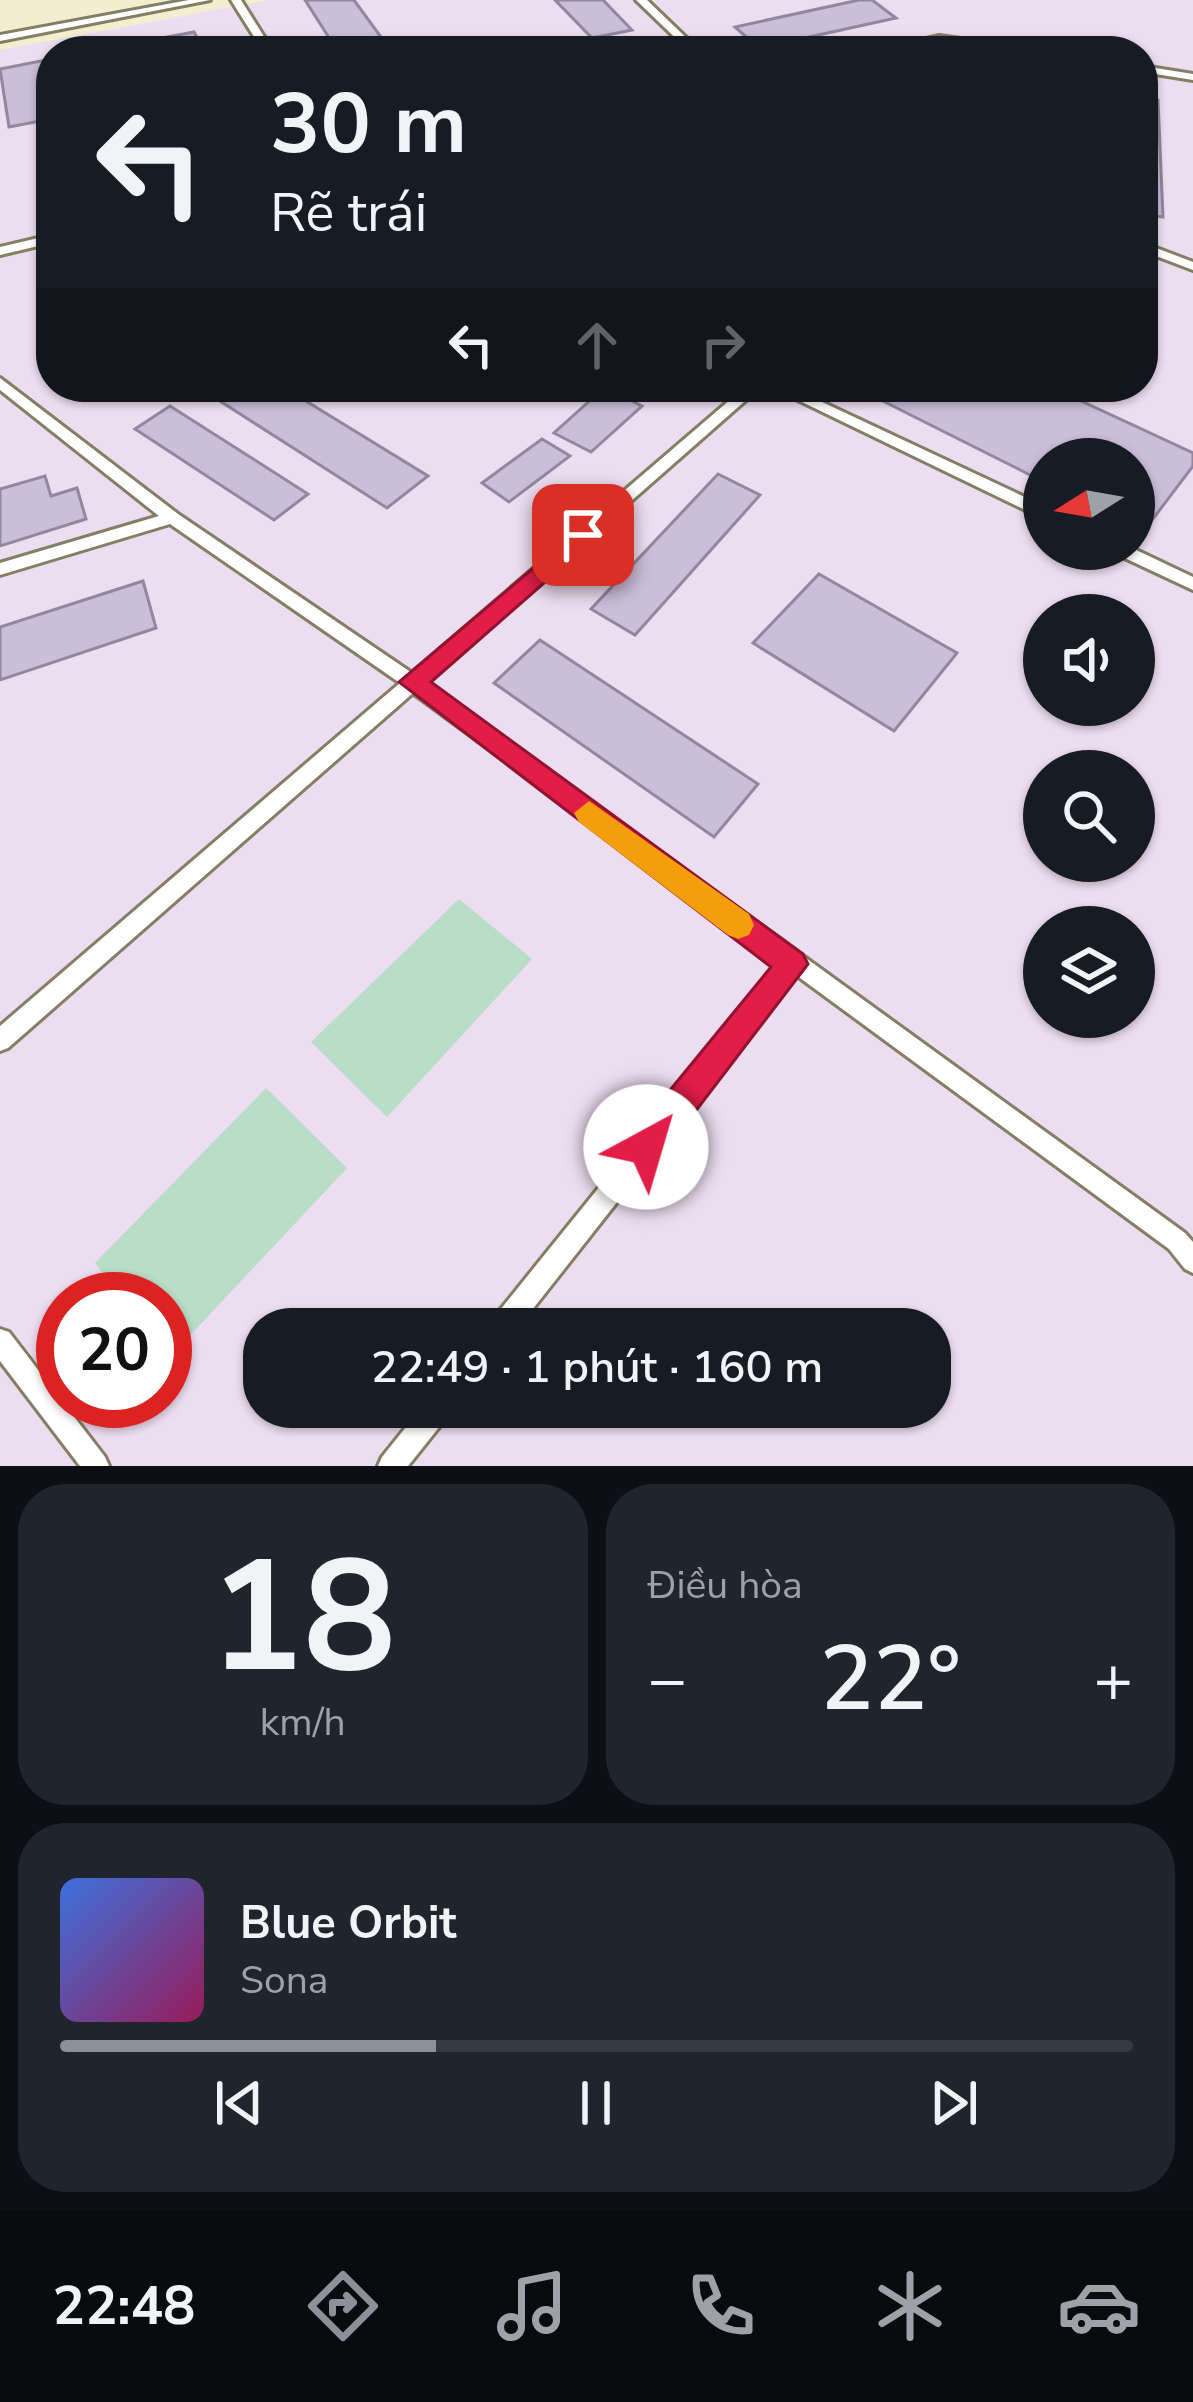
<!DOCTYPE html>
<html lang="vi">
<meta charset="utf-8">
<style>
body{margin:0;font-family:"Nunito Sans",sans-serif;background:#20242c;color:#f1f3f6;height:100vh;display:flex;flex-direction:column;font-size:45px;white-space:nowrap}
*{box-sizing:border-box;margin:0}
p{font-size:39px;color:#9ea1a6}
.icon{flex:none;width:66px;height:66px;fill:none;stroke:currentColor;stroke-width:2;stroke-linecap:round;stroke-linejoin:round}
.map{position:relative;height:1466px;overflow:hidden}
.details{display:flex;flex-direction:column;gap:18px;padding:18px;background:#0d0f14;flex:1}
.details>*{flex:none}
.guide{position:absolute;left:36px;top:36px;width:1122px;height:366px;border-radius:48px;box-shadow:0 3px 9px #0004;background:#171b24;color:#f1f3f6;overflow:hidden}
.needle{width:78px;rotate:259deg}
.buttons{position:absolute;left:1023px;top:438px;display:grid;gap:24px}
.buttons a{display:grid;place-items:center;width:132px;height:132px;border-radius:50%;background:#171b24;box-shadow:0 3px 9px #0004;font-size:60px}
.speed{position:absolute;left:36px;top:1272px;display:flex;gap:24px;font-size:60px;font-weight:700;text-align:center}
.speed>*{display:grid;place-content:center;width:156px;height:156px;border-radius:50%;background:#171b24;box-shadow:0 3px 9px #0004;line-height:1}
.speed .limit{border:18px solid #d22;background:#fff;color:#111}
.pin{position:absolute;display:grid;place-items:center;width:102px;height:102px;color:#fff;margin:-51px;border-radius:24px;box-shadow:0 6px 18px #0006}
.me{position:absolute;width:132px;margin:-66px;rotate:39deg;stroke-linejoin:round;filter:drop-shadow(0 0 9px #0008)}
.turn{display:flex;align-items:center;gap:42px;height:252px;padding:0 36px;font-size:54px}
.turn .icon{width:156px;height:156px;stroke-width:2.5}
.turn b{display:block;font-size:84px;line-height:102px}
.lanes{display:flex;align-items:center;height:114px;padding:0 36px;background:#0003;justify-content:center;gap:60px;direction:ltr}
.lanes .off{opacity:.35}
.big{font-size:90px;font-weight:600;line-height:1.1}
.details .tile{flex:1;display:flex;flex-direction:column;justify-content:center;gap:18px;min-width:0;padding:0 42px;border-radius:48px;background:#20242c}
.details .dial{align-items:center;gap:0}
.dial b{font-size:156px;line-height:1}
.song{display:flex;align-items:center;gap:36px}
.cover{width:144px;height:144px;border-radius:18px;background:linear-gradient(135deg,hsl(220 70% 55%),hsl(330 70% 35%))}
.played{height:12px;border-radius:6px;background:linear-gradient(90deg,#8c9099 35%,#363941 35%)}
.keys{display:flex;justify-content:space-around;direction:ltr}
.heat{display:flex;justify-content:space-between;align-items:center;font-size:66px;direction:ltr}
.details .tiles{flex:1;display:grid;gap:18px;grid-template-columns:1fr 1fr}
.tile:last-child{grid-column:span 2}
.trip{position:absolute;left:243px;top:1308px;width:708px;height:120px;border-radius:48px;background:#171b24;box-shadow:0 3px 9px #0004;font-weight:600;line-height:120px;text-align:center}
.tabs{display:flex;height:192px;justify-content:space-around;align-items:center;background:#090b0e;color:#9ea1a6}
.tabs .icon{width:84px;height:84px}
.tabs .selected{color:#8c9099}
.tabs b{font-size:54px;color:#f1f3f6}
.map>svg:first-child{display:block}
</style>
<div class="map">
<svg width="1193" height="1466" viewBox="0 0 1193 1466">
<rect width="100%" height="100%" fill="#f4eed1"/>
<path fill="#ecddf0" fill-rule="evenodd" d="M270,0H1193V1466H0V50ZM51,51H1143V387H51ZM1044,459H1134V549H1044ZM1044,615H1134V705H1044ZM1044,771H1134V861H1044ZM1044,927H1134V1017H1044ZM63,1299H165V1401H63ZM264,1329H930V1407H264Z"/>
<g fill="#b9ddc6">
<path d="M459,899L532,959L387,1117L311,1042Z"/>
<path d="M266,1088L347,1168L166,1361L165,1299H121L95,1263Z"/>
</g>
<g fill="#cbbed8" stroke="#93879f" stroke-width="3">
<path d="M305,0H354L381,37L335,47Z"/>
<path d="M555,0H603L632,30L592,38Z"/>
<path d="M859,0H872L896,18L759,48L735,27Z"/>
<path d="M194,32L204,51H93Z"/>
<path d="M51,59V119L9,127L0,69Z"/>
<path d="M1143,98L1158,100L1163,217L1143,214Z"/>
<path d="M198,387H283L428,476L387,508Z"/>
<path d="M605,387L642,406L591,452L554,433Z"/>
<path d="M855,387H1051L1193,453V466L1143,532L1134,527V459H1044V482Z"/>
<path d="M170,406L308,494L274,520L135,429Z"/>
<path d="M542,439L570,456L509,502L482,483Z"/>
<path d="M718,474L760,495L635,635L591,609Z"/>
<path d="M45,476L51,496L77,488L86,519L0,546V489Z"/>
<path d="M819,574L957,653L894,731L753,643Z"/>
<path d="M143,581L156,628L0,680V627Z"/>
<path d="M540,640L758,784L714,837L494,683Z"/>
</g>
<g fill="none" stroke-linecap="round" stroke-linejoin="round">
<defs>
<g id="service">
<path d="M189,0H210L0,41V35Z"/>
<path d="M231,0H241L273,51H263Z"/>
<path d="M636,0H647L700,51H689Z"/>
<path d="M939,36L1025,48L1030,51C1000,51 972,43 943,43C920,42 898,51 875,51Z"/>
<path d="M1143,66L1193,74V80L1143,72Z"/>
<path d="M51,235V243L0,255V247Z"/>
<path d="M1143,243L1193,262V270L1143,251Z"/>
<path d="M0,378L178,514L412,673L745,387H761L425,682L1185,1233L1193,1242V1273L1185,1269L1169,1249L796,975L517,1329H489L492,1320L780,963L413,693L8,1048L0,1051V1026L400,683L170,524L0,575V563L159,516L0,390Z"/>
<path d="M771,387H790L1044,506V519Z"/>
<path d="M1112,549H1134L1193,577V590L1114,553Z"/>
<path d="M0,1329L9,1332L105,1457L109,1466H80L0,1361Z"/>
<path d="M422,1407H452L448,1416L408,1466H378L382,1457Z"/>
</g>
</defs>
<use href="#service" stroke="#847e64" stroke-width="6"/>
<use href="#service" fill="#fff" fill-rule="evenodd"/>
</g>
<path fill="#e11d48" stroke="#92132f" stroke-width="3" d="M583,526L592,529V541L431,682L803,954L808,964L659,1159L646,1164L634,1159L629,1147L634,1134L771,967L399,682Z"/>
<path fill="#f59e0b" d="M589,801L749,914L754,925L749,935L738,939L728,935L579,822L574,813Z"/>
</svg>
<div class="buttons">
<a><svg class="needle" viewBox="-14 -14 28 28"><path d="M0-13l5 13h-10z" fill="#e53935"/><path d="M0 13l5-13h-10z" fill="#9ea1a6"/></svg></a>
<a><svg class="icon" aria-label="sound" viewBox="0 0 24 24"><path d="M4 9h4l5-4v14l-5-4H4zM17 9q2 3 0 6"/></svg></a>
<a><svg class="icon" aria-label="search" viewBox="0 0 24 24"><circle cx="10" cy="10" r="6"/><path d="M15 15l6 6"/></svg></a>
<a><svg class="icon" aria-label="layers" viewBox="0 0 24 24"><path d="M12 4l9 5-9 5-9-5zM3 14l9 5 9-5"/></svg></a>
</div>
<div class="speed"><div class="limit">20</div></div>
<div class="pin" style="left:583px;top:535px;background:#d93025"><svg class="icon" aria-label="arrive" viewBox="0 0 24 24"><path d="M6 21V4h12l-3 4 3 4H6"/></svg></div>
<svg class="me" style="left:646px;top:1147px" viewBox="-20 -20 40 40"><circle r="19" fill="#fff"/><path d="M0-13L10 11 0 6-10 11z" fill="#e11d48"/></svg>
<div class="trip">22:49 · 1 phút · 160 m</div>
<div class="guide">
<div class="turn"><svg class="icon" aria-label="left" viewBox="0 0 24 24"><path d="M17 20v-9H6M10 6l-5 5 5 5"/></svg><div><b>30 m</b>Rẽ trái</div></div>
<div class="lanes"><svg class="icon" aria-label="left" viewBox="0 0 24 24"><path d="M17 20v-9H6M10 6l-5 5 5 5"/></svg><svg class="icon off" aria-label="ahead" viewBox="0 0 24 24"><path d="M12 20V5M6 11l6-6 6 6"/></svg><svg class="icon off" aria-label="right" viewBox="0 0 24 24"><path d="M7 20v-9h11M14 6l5 5-5 5"/></svg></div>
</div>
</div>
<section class="details">
<div class="tiles">
<div class="tile dial"><b>18</b><p>km/h</p></div>
<div class="tile"><p>Điều hòa</p>
<div class="heat"><a>−</a><b class="big">22°</b><a>+</a></div>
</div>
<div class="tile">
<div class="song"><i class="cover"></i><div><b>Blue Orbit</b><p>Sona</p></div></div>
<div class="played"></div>
<div class="keys"><svg class="icon" aria-label="previous" viewBox="0 0 24 24"><path d="M18 5L8 12l10 7zM5 5v14"/></svg><svg class="icon" aria-label="pause" viewBox="0 0 24 24"><path d="M8 5v14M16 5v14"/></svg><svg class="icon" aria-label="next" viewBox="0 0 24 24"><path d="M6 5l10 7-10 7zM19 5v14"/></svg></div>
</div>
</div>
</section>
<nav class="tabs">
<b>22:48</b>
<svg class="icon selected" aria-label="directions" viewBox="0 0 24 24"><path d="M12 3l9 9-9 9-9-9zM9 14v-3h6M13 9l2 2-2 2"/></svg>
<svg class="icon" aria-label="music" viewBox="0 0 24 24"><path d="M9 18V5l10-2v13"/><circle cx="6" cy="18" r="3"/><circle cx="16" cy="16" r="3"/></svg>
<svg class="icon" aria-label="phone" viewBox="0 0 24 24"><path d="M5 4h4l2 5-3 2q2 4 5 5l2-3 5 2v4C11 20 4 13 5 4z"/></svg>
<svg class="icon" aria-label="climate" viewBox="0 0 24 24"><path d="M12 3v18M4 7l16 10M4 17L20 7"/></svg>
<svg class="icon" aria-label="car" viewBox="0 0 24 24"><path d="M5 17H2v-5l4-1 3-4h7l3 4 3 1v5h-3M9 17h6M6 11h13"/><circle cx="7" cy="17" r="2"/><circle cx="17" cy="17" r="2"/></svg>
</nav>
